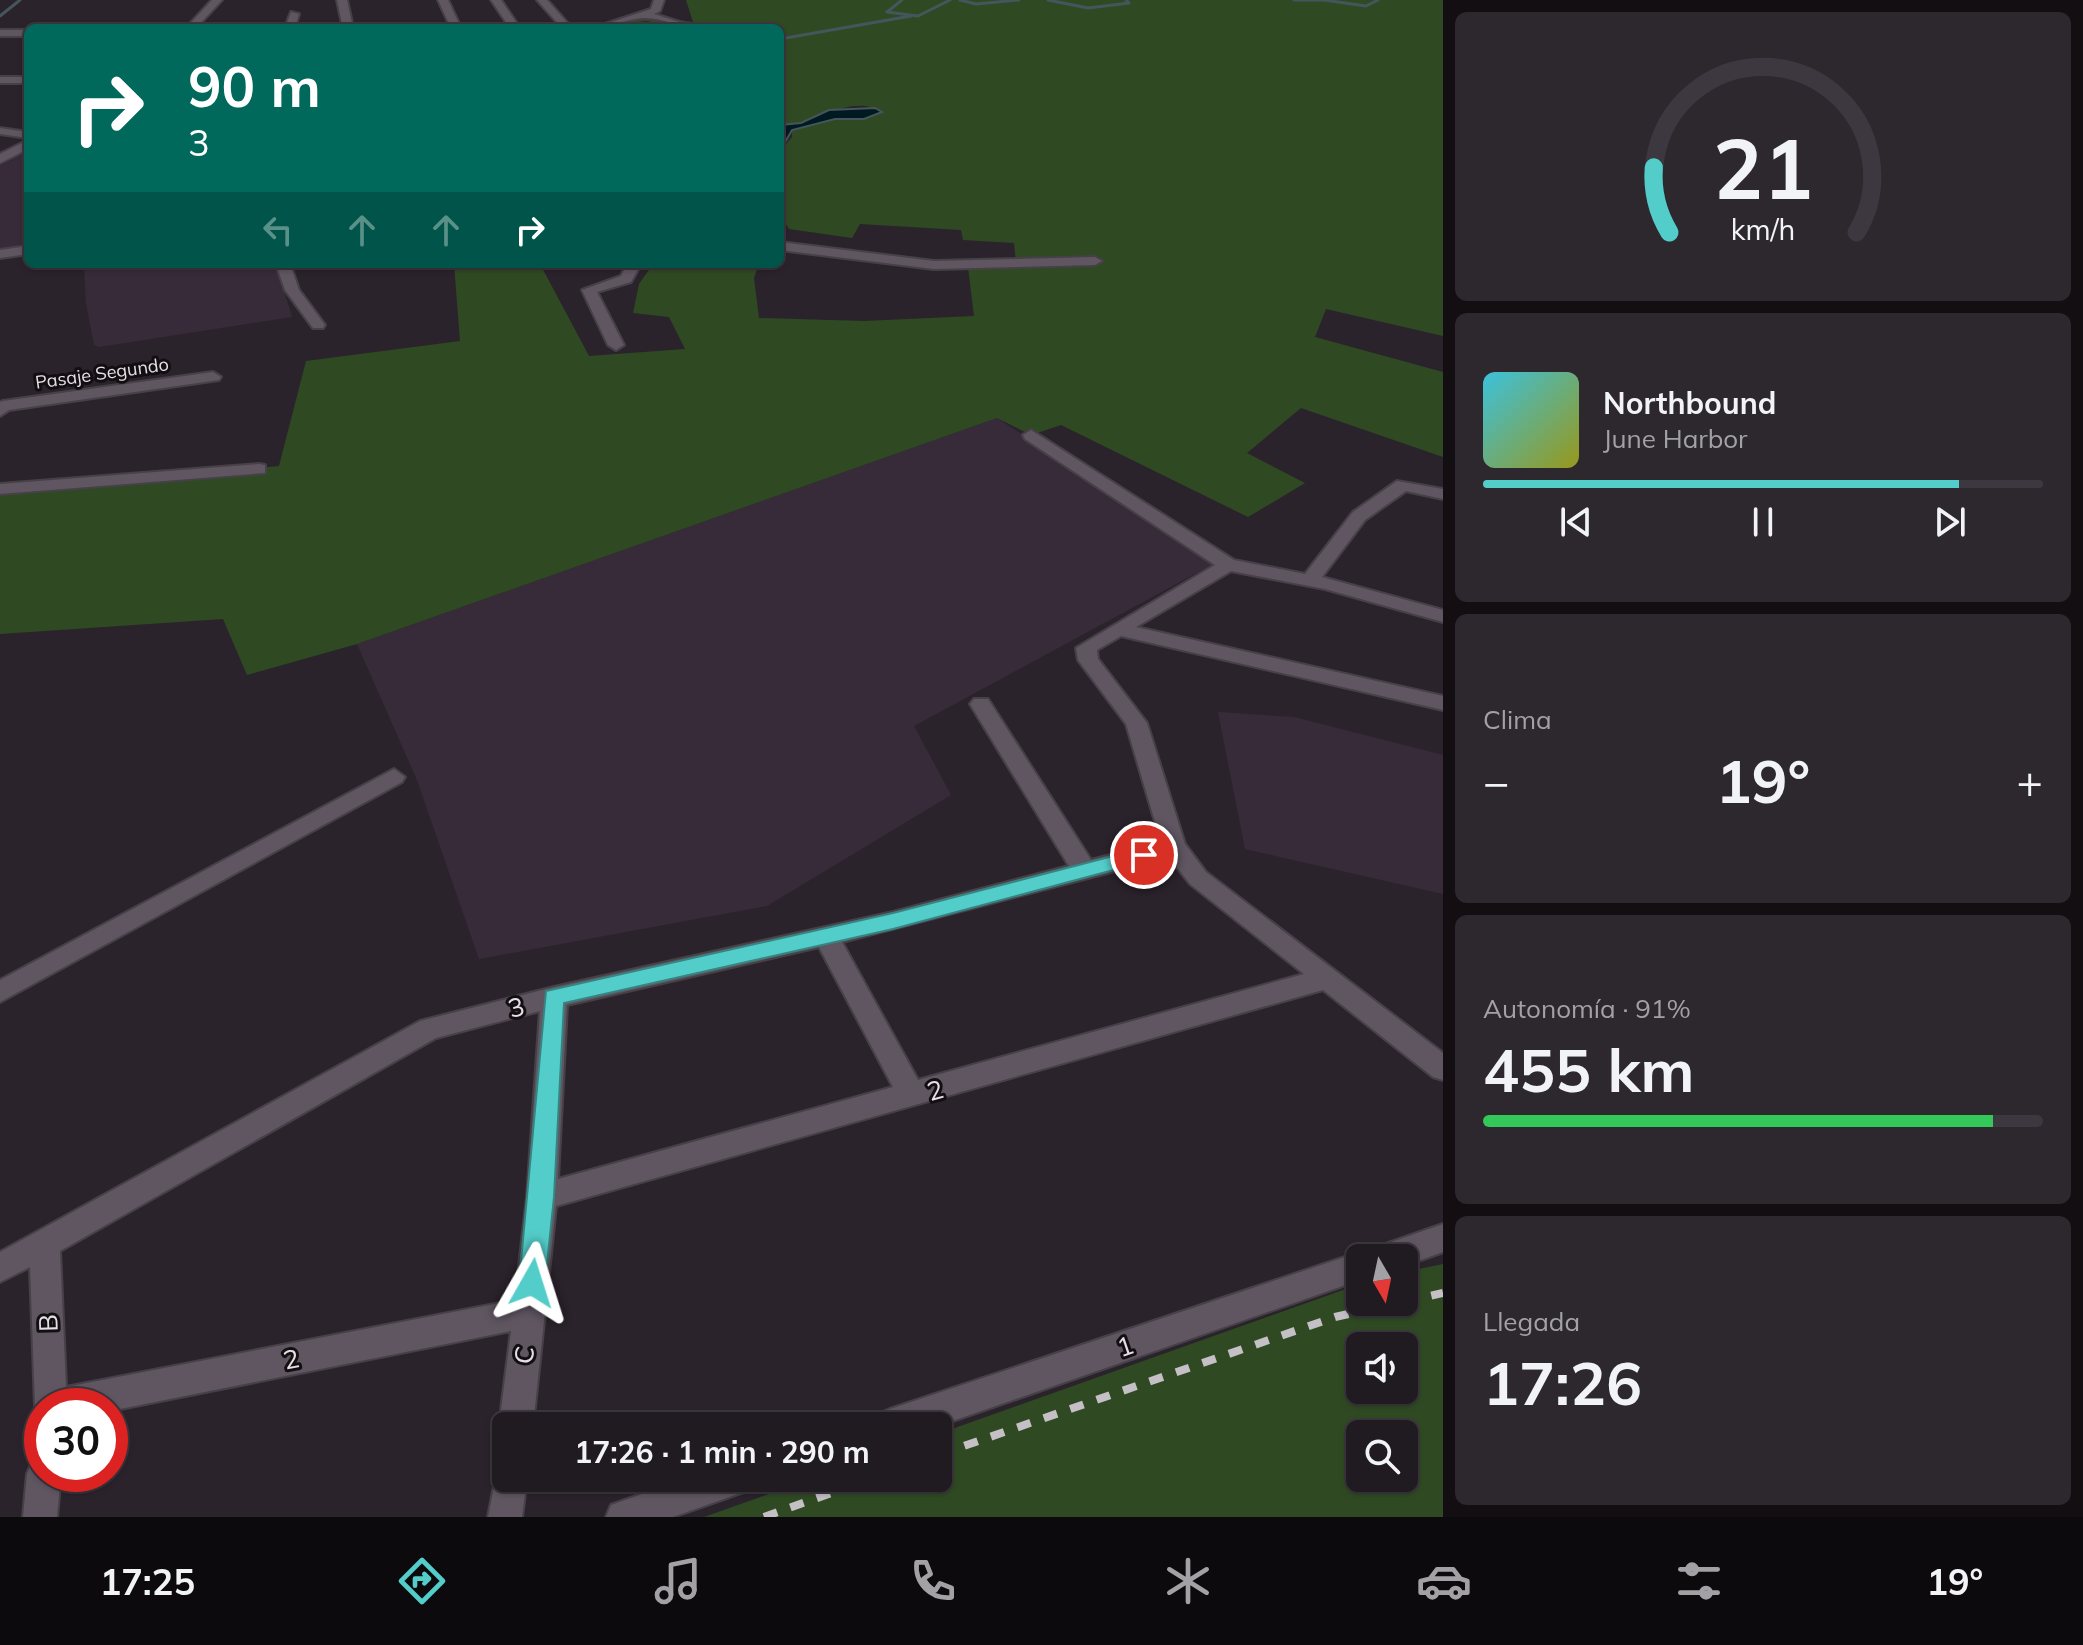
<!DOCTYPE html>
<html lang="es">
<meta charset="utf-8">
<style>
body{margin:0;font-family:Mulish,sans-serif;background:#2d272e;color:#f1f3f6;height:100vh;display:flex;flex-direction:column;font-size:30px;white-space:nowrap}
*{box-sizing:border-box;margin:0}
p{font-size:26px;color:#a2a1a5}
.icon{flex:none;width:44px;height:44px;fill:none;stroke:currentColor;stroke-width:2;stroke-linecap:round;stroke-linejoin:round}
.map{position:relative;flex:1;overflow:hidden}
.panel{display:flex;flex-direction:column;gap:12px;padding:12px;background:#120e12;width:640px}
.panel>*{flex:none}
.guide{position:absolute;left:24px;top:24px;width:760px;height:244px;border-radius:12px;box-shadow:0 2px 6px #0004,0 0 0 2px #3d383f;background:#00695c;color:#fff;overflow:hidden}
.needle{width:52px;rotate:171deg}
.controls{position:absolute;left:1346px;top:1244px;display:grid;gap:16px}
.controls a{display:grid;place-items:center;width:72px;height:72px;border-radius:12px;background:#201a21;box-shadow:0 2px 6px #0004,0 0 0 2px #3d383f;font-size:40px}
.speed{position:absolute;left:24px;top:1388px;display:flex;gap:16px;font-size:40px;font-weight:700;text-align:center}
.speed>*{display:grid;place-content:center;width:104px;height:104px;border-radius:50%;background:#201a21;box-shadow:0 2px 6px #0004,0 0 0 2px #3d383f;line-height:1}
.speed .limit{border:12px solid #d22;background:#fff;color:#111}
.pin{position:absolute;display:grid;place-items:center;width:68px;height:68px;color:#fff;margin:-34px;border:4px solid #fff;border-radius:50%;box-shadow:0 2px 8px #0007}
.me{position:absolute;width:88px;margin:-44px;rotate:6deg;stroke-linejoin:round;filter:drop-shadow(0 0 6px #0008)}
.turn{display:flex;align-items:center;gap:28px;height:168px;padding:0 32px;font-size:36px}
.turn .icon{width:104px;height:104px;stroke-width:2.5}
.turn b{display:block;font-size:56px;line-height:68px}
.lanes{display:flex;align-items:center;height:76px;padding:0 32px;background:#0003;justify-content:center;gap:40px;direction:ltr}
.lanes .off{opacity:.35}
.big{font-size:60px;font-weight:700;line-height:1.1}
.panel .widget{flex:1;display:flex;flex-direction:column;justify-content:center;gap:12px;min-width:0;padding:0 28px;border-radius:12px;background:#2d272e}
.panel .dial{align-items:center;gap:0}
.dial svg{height:208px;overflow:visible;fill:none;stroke:#3d383f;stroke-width:7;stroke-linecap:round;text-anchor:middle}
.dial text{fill:#f1f3f6;stroke:none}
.song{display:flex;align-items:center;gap:24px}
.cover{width:96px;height:96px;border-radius:12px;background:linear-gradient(135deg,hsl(190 70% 55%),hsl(60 70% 35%))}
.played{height:8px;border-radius:4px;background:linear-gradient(90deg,#53cdc9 85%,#3d383f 85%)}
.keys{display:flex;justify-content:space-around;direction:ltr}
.heat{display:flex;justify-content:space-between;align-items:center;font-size:44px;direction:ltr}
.charge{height:12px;border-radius:6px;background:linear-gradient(90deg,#34c759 91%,#3d383f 0)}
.trip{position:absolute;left:492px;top:1412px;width:460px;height:80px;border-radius:12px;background:#201a21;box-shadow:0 2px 6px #0004,0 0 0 2px #3d383f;font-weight:700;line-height:80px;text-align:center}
.dock{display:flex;height:128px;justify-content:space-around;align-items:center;background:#0d0a0d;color:#a2a1a5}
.dock .icon{width:56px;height:56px}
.dock .selected{color:#53cdc9}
.dock b{font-size:36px;color:#f1f3f6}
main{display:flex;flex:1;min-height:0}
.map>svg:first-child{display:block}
</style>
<main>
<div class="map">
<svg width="1443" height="1517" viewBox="0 0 1443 1517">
<rect width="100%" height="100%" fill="#2b232c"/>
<g fill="#372b39">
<path d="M28,151V245L0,250V166Z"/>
<path d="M84,264H276L292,317L99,347L94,345L86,303Z"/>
<path d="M997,418L1217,562L914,726L951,795L767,906L479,959L417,780L357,644Z"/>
<path d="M1218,712L1294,717L1443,755V894L1245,849Z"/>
</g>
<g fill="#2f4a23" fill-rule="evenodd">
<path d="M686,0H1443V336L1326,309L1315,337L1443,372V457L1301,408L1247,453L1305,483L1248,517L1061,425L1031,435L997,418L357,644L247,675L223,619L0,634V492L279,466L306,361L460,341L454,264H540L589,356L685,349L669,317L633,313L639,284L653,264H759L754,278L759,318L864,321L974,316L968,267L1016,262L1014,243L963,240L961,230L860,224L852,238L789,229L780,215V151L792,137V130L835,119H864L882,112C849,91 813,129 780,125V28H681L646,21L598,28L646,15L693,22Z"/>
<path d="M1443,1264V1517H704L814,1478H938V1434L1360,1284V1302H1404V1272ZM1360,1346H1404V1390H1360ZM1360,1434H1404V1478H1360Z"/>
</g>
<path fill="#001a21" stroke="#45555c" stroke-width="2" d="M875,108L882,112L864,119H835L792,130L780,151V125L801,123L829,110Z"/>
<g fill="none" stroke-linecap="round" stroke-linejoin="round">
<g stroke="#45555c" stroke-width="3">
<path d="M902,0L887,12L918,16L950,0"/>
<path d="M960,0L976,4L1019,0"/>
<path d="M1048,0L1088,8L1129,3L1126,0"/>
<path d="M1294,0H1324"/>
<path d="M1324,0L1366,6L1378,0"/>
<path d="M0,16L20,0"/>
<path d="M780,39L911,16"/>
</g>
<defs>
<g id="minor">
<path d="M337,0H347L353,28H343Z"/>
<path d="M438,0H448L461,28H451Z"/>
<path d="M491,0H501L520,28H510Z"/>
<path d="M537,0H547L572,28H562Z"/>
<path d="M654,0H664L660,11L654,14L699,28C680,28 661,17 643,18C626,19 611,28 593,28L651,9Z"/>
<path d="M291,12L299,14L295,28H285Z"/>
<rect x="0" y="30" width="28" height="6"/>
<rect x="0" y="77" width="28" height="6"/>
<path d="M0,128L28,132V138L0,134Z"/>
<path d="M780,242L934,261L1095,257L1102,261L1095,265L934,269L780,250Z"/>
<path d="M28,246V254L0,258V250Z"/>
<path d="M276,264H290L299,290L325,325L323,328H313L285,290Z"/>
<path d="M627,264H641L631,282L597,292L624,345L616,350L608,345L582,290L621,276Z"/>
<path d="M213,372L221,377L219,380L9,410L0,416V402L3,401Z"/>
<path d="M1031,430L1234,560L1305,574L1353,512L1397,481L1443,489V499L1406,491L1365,520L1322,577L1443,610V622L1325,589L1231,571L1136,627L1443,696V710L1121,636L1097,650L1098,659L1147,723L1185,844L1206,872L1443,1053V1080L1433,1077L1323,990L556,1206L533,1426H506V1438L499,1426L511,1331L110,1411V1406H42V1419L39,1418L35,1406L30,1267L0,1282V1252L420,1021L554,987L893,912L1069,866L970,704L974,699H988L1091,860L1161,842L1126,724L1078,660L1076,648L1215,565L1025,439L1023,435ZM1169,857L1190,884L1304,974L918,1080L842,942ZM819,947L893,1087L558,1179L567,1005ZM540,1011L527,1197L515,1300L66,1387L60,1251L436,1038Z"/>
<path d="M259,464L265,465V473L0,494V484Z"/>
<path d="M394,769L405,777L402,782L0,1002V980Z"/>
<path d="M42,1458V1474H61L57,1517H23L27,1474L32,1462Z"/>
<path d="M506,1463V1478H527L522,1517H488L498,1466Z"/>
</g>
<g id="tertiary">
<path d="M1443,1224V1252L1404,1266V1258H1360V1280L938,1426H873L878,1414L890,1409L1360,1252L1371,1256L1374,1248Z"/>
<path d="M687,1478H754L749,1490L673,1517H606L611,1505Z"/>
</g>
<g id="secondary">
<path d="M212,0H222L196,28H186Z"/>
<path d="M28,140V149L0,163V154Z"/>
</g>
</defs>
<use href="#minor" stroke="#464047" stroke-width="4"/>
<use href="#tertiary" stroke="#464047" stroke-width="4"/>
<use href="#secondary" stroke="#464047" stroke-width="4"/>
<use href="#minor" fill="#5f5661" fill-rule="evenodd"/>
<use href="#tertiary" fill="#5f5661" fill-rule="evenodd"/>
<use href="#secondary" fill="#5f5661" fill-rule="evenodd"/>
<g stroke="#c5bfc6" stroke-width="8" stroke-dasharray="14 14" stroke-linecap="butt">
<path d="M1404,1302L1443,1293"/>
<path d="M938,1455L1335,1317L1402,1302"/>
<path d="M764,1517L873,1478"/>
</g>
</g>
<path fill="#53cdc9" stroke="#368583" stroke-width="2" d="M1144,848L1151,850L1154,855L1151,860L893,929L564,1003L554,1197L545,1283L541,1292L532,1295L523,1292L519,1283L546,991L893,913Z"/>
<g text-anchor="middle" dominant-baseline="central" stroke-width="6" stroke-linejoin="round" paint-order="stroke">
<g font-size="18" fill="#e5e0e6" stroke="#120e12">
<text transform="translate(102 373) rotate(-8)">Pasaje Segundo</text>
</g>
<g font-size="26" fill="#e5e0e6" stroke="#120e12">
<text transform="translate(516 1007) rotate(-15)">3</text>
<text transform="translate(935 1090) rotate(-15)">2</text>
<text transform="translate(48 1323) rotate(-92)">B</text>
<text transform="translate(1125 1346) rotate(-19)">1</text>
<text transform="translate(524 1355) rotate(-83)">C</text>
<text transform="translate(291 1359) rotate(-11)">2</text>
</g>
</g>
</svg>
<div class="controls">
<a><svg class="needle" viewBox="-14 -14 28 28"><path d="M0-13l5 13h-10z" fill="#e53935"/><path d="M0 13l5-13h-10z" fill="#a2a1a5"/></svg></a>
<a><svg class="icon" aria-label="sound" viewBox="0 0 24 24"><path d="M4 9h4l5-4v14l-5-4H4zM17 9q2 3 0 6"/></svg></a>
<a><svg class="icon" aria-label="search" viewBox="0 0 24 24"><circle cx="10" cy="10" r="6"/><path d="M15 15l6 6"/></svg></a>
</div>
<div class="speed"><div class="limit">30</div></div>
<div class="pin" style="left:1144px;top:855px;background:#d93025"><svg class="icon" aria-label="arrive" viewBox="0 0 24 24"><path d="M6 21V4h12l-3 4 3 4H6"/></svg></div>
<svg class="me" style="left:532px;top:1283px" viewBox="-20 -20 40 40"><path d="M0-17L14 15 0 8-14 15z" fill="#53cdc9" stroke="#fff" stroke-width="4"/></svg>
<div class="trip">17:26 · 1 min · 290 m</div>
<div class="guide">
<div class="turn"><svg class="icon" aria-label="right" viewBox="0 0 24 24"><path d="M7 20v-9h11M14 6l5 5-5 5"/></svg><div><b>90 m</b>3</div></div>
<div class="lanes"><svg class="icon off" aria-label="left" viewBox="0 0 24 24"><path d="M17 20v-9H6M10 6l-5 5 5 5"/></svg><svg class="icon off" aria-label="ahead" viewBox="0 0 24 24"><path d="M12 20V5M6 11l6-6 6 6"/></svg><svg class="icon off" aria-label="ahead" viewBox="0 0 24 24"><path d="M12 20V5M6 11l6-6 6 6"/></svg><svg class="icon" aria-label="right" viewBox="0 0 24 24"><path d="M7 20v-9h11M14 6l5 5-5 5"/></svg></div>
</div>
</div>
<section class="panel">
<div class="widget dial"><svg viewBox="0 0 100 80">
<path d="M14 69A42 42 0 1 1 86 69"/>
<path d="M14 69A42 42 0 0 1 8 44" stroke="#53cdc9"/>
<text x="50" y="56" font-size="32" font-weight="700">21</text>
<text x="50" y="72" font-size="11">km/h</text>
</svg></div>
<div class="widget">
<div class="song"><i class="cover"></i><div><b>Northbound</b><p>June Harbor</p></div></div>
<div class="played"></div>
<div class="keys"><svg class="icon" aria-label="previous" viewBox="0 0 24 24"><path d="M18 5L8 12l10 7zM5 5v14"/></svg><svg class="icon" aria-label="pause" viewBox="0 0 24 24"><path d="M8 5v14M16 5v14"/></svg><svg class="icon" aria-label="next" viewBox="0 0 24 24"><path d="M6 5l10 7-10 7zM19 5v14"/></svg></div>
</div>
<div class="widget"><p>Clima</p>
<div class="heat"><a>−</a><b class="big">19°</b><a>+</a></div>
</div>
<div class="widget"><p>Autonomía · 91%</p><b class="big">455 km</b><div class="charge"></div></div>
<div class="widget"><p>Llegada</p><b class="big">17:26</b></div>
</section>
</main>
<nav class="dock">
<b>17:25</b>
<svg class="icon selected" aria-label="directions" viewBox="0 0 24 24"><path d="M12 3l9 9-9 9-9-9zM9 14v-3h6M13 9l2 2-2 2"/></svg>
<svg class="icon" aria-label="music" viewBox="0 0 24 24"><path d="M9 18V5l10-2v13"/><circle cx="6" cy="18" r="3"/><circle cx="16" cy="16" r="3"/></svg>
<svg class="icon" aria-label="phone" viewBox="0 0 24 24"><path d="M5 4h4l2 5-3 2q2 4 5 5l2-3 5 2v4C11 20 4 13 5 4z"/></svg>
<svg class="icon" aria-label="climate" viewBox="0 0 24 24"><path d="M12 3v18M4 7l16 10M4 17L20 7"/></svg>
<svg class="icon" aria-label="car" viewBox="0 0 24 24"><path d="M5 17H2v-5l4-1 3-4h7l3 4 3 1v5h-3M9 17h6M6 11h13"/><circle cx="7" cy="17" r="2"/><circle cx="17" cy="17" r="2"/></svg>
<svg class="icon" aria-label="filters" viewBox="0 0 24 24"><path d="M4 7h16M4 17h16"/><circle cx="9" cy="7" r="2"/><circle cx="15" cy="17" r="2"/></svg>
<b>19°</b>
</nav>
